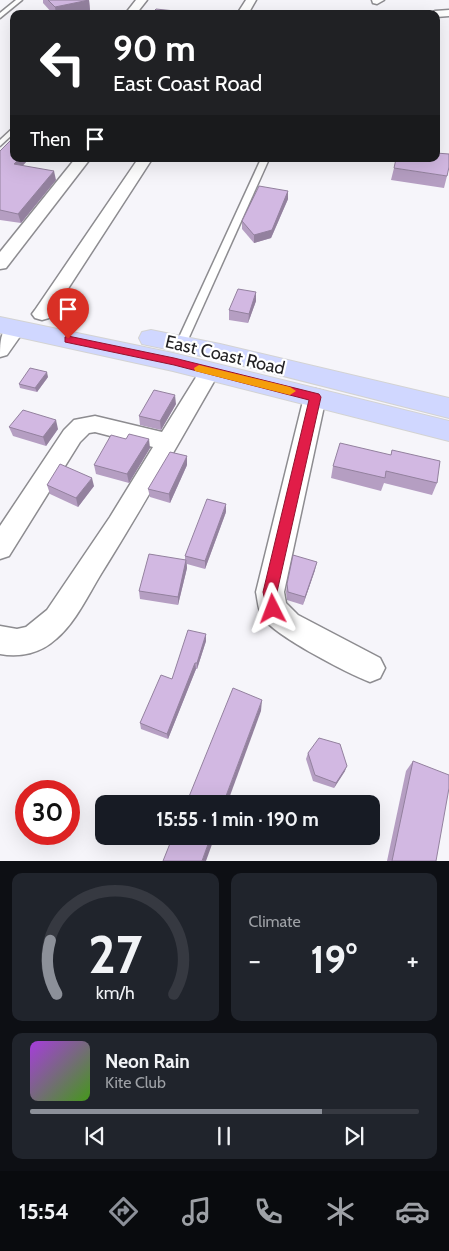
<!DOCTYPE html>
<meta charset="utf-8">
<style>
body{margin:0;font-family:Cabin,sans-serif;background:#20242c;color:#f1f3f6;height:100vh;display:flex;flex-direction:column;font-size:19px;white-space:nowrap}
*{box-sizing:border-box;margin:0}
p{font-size:16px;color:#9ea1a6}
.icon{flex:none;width:28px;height:28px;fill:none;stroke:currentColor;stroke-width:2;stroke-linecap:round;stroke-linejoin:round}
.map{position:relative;height:861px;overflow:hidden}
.sheet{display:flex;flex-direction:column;gap:12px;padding:12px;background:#0d0f14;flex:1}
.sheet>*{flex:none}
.guide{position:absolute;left:10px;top:10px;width:430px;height:152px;border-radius:10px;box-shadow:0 5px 20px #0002;background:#202124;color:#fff;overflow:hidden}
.speed{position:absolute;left:15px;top:780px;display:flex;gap:10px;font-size:25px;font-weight:700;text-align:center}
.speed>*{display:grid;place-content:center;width:65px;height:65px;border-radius:50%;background:#171b24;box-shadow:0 5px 20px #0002;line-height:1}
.speed .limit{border:8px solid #d22;background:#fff;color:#111}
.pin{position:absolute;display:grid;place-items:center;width:42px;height:42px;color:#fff;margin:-51px -21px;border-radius:50% 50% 50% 0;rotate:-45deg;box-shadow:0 0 5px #0007}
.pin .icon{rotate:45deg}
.me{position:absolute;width:55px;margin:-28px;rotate:357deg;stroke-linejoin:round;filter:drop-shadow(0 0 4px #0008)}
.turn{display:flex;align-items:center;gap:18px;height:105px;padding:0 20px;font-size:22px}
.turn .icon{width:65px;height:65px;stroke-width:2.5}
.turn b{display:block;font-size:35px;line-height:42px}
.then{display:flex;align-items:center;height:48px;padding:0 20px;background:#0003;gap:10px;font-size:19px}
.big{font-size:38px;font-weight:700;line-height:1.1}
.sheet .card{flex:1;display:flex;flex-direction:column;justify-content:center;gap:8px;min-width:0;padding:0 18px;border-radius:10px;background:#20242c}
.sheet .dial{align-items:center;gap:0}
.dial svg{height:130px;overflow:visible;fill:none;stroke:#363941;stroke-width:7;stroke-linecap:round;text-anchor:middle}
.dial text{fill:#f1f3f6;stroke:none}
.song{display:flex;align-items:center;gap:15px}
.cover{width:60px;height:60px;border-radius:8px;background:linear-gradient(135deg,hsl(280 70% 55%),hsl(100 70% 35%))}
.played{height:5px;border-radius:2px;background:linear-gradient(90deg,#8c9099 75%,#363941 75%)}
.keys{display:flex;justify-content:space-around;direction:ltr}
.heat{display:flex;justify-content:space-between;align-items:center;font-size:28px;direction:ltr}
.sheet .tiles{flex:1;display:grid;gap:12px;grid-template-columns:1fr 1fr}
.card:last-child{grid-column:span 2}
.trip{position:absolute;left:95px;top:795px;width:285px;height:50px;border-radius:10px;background:#171b24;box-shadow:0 5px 20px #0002;font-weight:700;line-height:50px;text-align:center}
.menu{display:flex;height:80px;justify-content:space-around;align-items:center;background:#090b0e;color:#9ea1a6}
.menu .icon{width:35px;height:35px}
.menu .selected{color:#8c9099}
.menu b{font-size:22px;color:#f1f3f6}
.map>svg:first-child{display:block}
</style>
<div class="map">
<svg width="449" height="861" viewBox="0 0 449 861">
<rect width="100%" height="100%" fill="#f6f5fa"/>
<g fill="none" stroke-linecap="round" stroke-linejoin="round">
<defs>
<g id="service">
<path d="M16,0H22L0,18V13Z"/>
<path d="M14,127V133L0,146V140Z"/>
<path d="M261,159H269L186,344L181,347L177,346L176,344Z"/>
</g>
<g id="minor">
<path d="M136,0H147L136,14H125Z"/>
<path d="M246,0H256L248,14H237Z"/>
<path d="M372,0H384L377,4L373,3Z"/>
<path d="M449,10V16L436,17V14H430L435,11Z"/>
<path d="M75,159H90L6,268L0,269V252Z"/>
<path d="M138,159H152L49,318L42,320L35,318L32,314L35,310Z"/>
<path d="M16,322L23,323L26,328L7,355L0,357C0,342 0,326 16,322Z"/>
<path d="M210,364L217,366L220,371C181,439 143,507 101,574C88,595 76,622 56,639C41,653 20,658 0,654V626L17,629L26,627L47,610L110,517L153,447L95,432L89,433L80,442L9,556L0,559V526L64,430L74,420L95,416L162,432L203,366Z"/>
<path d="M315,389L323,391L326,397L284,592L286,603L298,615L380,658L385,668L380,678L370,682C347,673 277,637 263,618C258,611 258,601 256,592L304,397L307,391Z"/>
</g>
<g id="primary">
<path d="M0,317L173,353L449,421V441L173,371L0,333Z"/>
<path d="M151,330L220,344L449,398V418L220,360L142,344L139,338L142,332Z"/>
</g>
</defs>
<use href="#service" stroke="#8d8c90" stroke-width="3"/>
<use href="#minor" stroke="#8d8c90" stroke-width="3"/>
<use href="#primary" stroke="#d3d3d3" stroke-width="2"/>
<use href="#service" fill="#fff" fill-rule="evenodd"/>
<use href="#minor" fill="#fff" fill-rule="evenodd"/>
<use href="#primary" fill="#d0d7ff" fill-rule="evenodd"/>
</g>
<g fill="#b59ec2">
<path d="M43,0H89L90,10L73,14H53L43,3Z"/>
<path d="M0,151L23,166L56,180L21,223L0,220Z"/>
<path d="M394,168L447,176L444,188L391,180Z"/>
<path d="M288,191V199L271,238L254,243L242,229V221Z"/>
<path d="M256,292V301L248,323L229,320V310Z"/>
<path d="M48,377L37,392L20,388L19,384Z"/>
<path d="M176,404L161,430L140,425L139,416Z"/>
<path d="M9,427L58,429L46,446L13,436Z"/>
<path d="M150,448L129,483L96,474L94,465Z"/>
<path d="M392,450L437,483L432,495L384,483L381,491L331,478L333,466L391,455Z"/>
<path d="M187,465L170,503L150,497L148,489Z"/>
<path d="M47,485L94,486L78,507L50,494Z"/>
<path d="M226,512L205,569L187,564V568L178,605L140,599L139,591L185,560V556Z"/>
<path d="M315,570L303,605L287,600L286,592L287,584Z"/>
<path d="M206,634V641L197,669H196L168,739L141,729L140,723Z"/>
<path d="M308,753L345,771L334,788L313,781L306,759Z"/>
<path d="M413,761L436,861H387L406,771Z"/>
</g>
<g fill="#93819e">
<path d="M89,0L90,10L73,14H56L55,7Z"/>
<path d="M19,159H29L16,173L14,164Z"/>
<path d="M54,171L56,180L21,223L18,214Z"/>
<path d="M288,191V199L271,238L254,243V235Z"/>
<path d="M256,292V301L248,323L249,314Z"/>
<path d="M47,372L48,377L37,392L35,388Z"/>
<path d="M175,395L176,404L161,430L160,421Z"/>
<path d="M56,420L58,429L46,446L43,437Z"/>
<path d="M149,439L150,448L129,483L127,474Z"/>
<path d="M187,456V465L170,503L169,494Z"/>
<path d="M92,478L94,486L78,507L76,498Z"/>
<path d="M226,504V512L205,569V561Z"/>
<path d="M186,560L187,568L178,605V597Z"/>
<path d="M317,562L315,570L303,605L305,597Z"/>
<path d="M206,634V641L197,669V663Z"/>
<path d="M195,663L196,669L168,739L167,734Z"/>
<path d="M262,700L261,711L227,804H223Z"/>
<path d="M347,766L345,771L334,788L336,783Z"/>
<path d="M211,836H215L206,861H202Z"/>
</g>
<g fill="#d2b8e2" stroke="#93819e">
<path d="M48,0H89L55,7Z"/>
<path d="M156,9L175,11L173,14H151Z"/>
<path d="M14,137V159H19L14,164L54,171L18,214L0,210V151Z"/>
<path d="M436,153L449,154V167L447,176L394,168L396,159H436Z"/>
<path d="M259,186L288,191L272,230L254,235L242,221Z"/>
<path d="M238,289L256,292L249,314L229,310Z"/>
<path d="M30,368L47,372L35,388L19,384Z"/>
<path d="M154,390L175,395L160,421L139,416Z"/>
<path d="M23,410L56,420L43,437L9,427Z"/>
<path d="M129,434L149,439L127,474L94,465L111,435L126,439Z"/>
<path d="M340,443L391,455L392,450L440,461L437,483L386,471L385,478L333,466Z"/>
<path d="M170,452L187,456L169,494L148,489Z"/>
<path d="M60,464L92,478L76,498L47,485Z"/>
<path d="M207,499L226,504L205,561L185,556Z"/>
<path d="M149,554L186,560L178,597L139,591Z"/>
<path d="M293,555L317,562L305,597L288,592L287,584Z"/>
<path d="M188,630L206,634L197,663H195L167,734L140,723L161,675L172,679Z"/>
<path d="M233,688L262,700L223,804H186Z"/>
<path d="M319,738L340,744L347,766L336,783L315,775L308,753Z"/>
<path d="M413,761L449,775V788L436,861H392Z"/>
<path d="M173,836H211L202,861H163Z"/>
</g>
<path fill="#e11d48" stroke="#92132f" d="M68,336L174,358L319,394L321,397L277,592L280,609L278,614L273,616L268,614L263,592L309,400L174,365L65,342V337Z"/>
<path fill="#f59e0b" d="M199,365L290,387L296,391L290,395L195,371L194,368Z"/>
<g text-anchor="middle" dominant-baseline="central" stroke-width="4.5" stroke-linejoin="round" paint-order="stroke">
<g font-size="18" fill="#242325" stroke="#fff">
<text transform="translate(225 355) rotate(13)">East Coast Road</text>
</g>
</g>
</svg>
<div class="speed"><div class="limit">30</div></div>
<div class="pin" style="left:68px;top:339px;background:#d93025"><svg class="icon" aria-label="arrive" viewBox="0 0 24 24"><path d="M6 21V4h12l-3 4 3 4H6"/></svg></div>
<svg class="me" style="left:273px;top:609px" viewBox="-20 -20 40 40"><path d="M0-17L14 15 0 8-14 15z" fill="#e11d48" stroke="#fff" stroke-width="4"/></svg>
<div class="trip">15:55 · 1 min · 190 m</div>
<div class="guide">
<div class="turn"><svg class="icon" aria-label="left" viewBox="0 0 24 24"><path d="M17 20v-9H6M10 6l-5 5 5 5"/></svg><div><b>90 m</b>East Coast Road</div></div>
<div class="then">Then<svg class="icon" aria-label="arrive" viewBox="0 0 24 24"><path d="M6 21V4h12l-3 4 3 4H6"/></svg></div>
</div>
</div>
<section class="sheet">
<div class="tiles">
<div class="card dial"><svg viewBox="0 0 100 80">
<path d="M14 69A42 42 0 1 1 86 69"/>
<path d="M14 69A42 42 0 0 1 10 36" stroke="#8c9099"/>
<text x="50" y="56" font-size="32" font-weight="700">27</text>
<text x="50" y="72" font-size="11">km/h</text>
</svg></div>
<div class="card"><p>Climate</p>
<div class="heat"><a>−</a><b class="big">19°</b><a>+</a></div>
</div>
<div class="card">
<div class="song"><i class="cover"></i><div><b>Neon Rain</b><p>Kite Club</p></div></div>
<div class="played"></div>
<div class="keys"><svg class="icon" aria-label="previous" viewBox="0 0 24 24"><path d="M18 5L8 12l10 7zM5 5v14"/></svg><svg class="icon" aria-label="pause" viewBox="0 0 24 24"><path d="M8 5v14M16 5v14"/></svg><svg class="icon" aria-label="next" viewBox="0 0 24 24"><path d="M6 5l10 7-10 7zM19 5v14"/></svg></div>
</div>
</div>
</section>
<nav class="menu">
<b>15:54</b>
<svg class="icon selected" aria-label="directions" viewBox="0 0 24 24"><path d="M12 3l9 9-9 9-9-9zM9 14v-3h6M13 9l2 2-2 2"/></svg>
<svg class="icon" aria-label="music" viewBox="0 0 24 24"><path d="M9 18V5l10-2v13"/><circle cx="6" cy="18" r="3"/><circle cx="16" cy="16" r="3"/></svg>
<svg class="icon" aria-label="phone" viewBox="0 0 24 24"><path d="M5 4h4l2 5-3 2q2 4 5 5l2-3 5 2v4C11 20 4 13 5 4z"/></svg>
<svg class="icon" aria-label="climate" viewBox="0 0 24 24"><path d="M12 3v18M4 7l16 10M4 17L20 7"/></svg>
<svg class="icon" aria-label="car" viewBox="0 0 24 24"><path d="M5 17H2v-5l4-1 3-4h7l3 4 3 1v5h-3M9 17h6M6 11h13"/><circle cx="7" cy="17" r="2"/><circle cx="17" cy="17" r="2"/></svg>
</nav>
